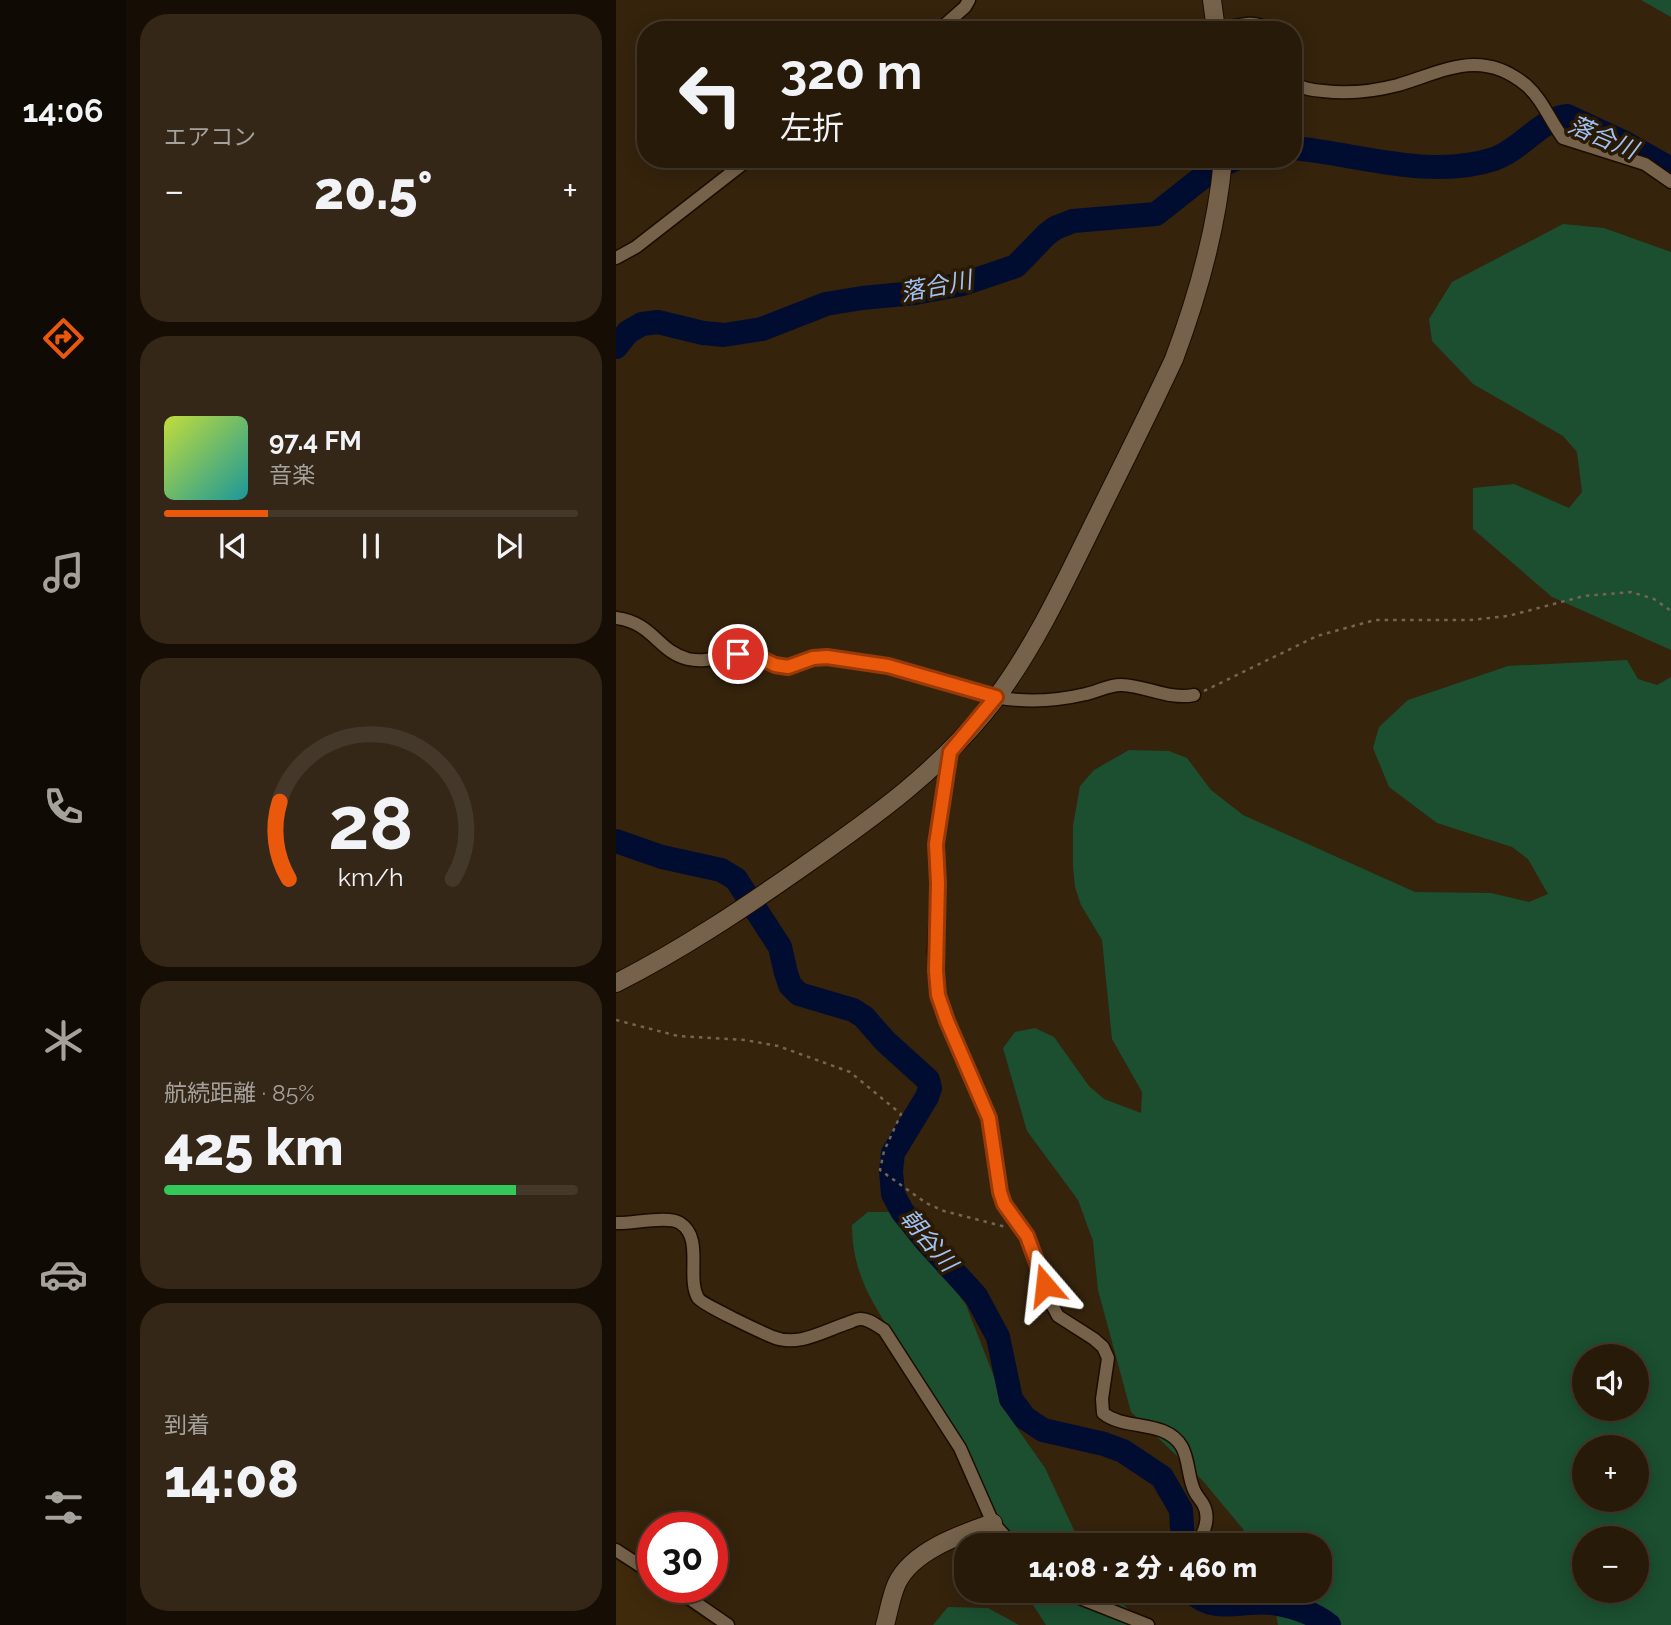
<!DOCTYPE html>
<html lang="ja">
<meta charset="utf-8">
<style>
body{margin:0;font-family:Raleway,"Noto Sans JP",sans-serif;background:#342717;color:#f1f3f6;height:100vh;display:flex;flex-direction:column;font-size:26px;white-space:nowrap}
*{box-sizing:border-box;margin:0}
p{font-size:23px;color:#a5a19c}
.icon{flex:none;width:38px;height:38px;fill:none;stroke:currentColor;stroke-width:2;stroke-linecap:round;stroke-linejoin:round}
.map{position:relative;flex:1;overflow:hidden}
.side{display:flex;flex-direction:column;gap:14px;padding:14px;background:#160e05;width:490px}
.side>*{flex:none}
.banner{position:absolute;left:21px;top:21px;width:665px;height:147px;border-radius:28px;box-shadow:0 4px 18px #0003,0 0 0 2px #44382a;background:#281a09;color:#f1f3f6;overflow:hidden}
.buttons{position:absolute;left:956px;top:1344px;display:grid;gap:14px}
.buttons a{display:grid;place-items:center;width:77px;height:77px;border-radius:50%;background:#281a09;box-shadow:0 4px 18px #0003,0 0 0 2px #44382a;font-size:35px}
.speed{position:absolute;left:21px;top:1512px;display:flex;gap:14px;font-size:35px;font-weight:700;text-align:center}
.speed>*{display:grid;place-content:center;width:91px;height:91px;border-radius:50%;background:#281a09;box-shadow:0 4px 18px #0003,0 0 0 2px #44382a;line-height:1}
.speed .limit{border:10px solid #d22;background:#fff;color:#111}
.pin{position:absolute;display:grid;place-items:center;width:60px;height:60px;color:#fff;margin:-30px;border:4px solid #fff;border-radius:50%;box-shadow:0 2px 7px #0007}
.me{position:absolute;width:77px;margin:-38px;rotate:343deg;stroke-linejoin:round;filter:drop-shadow(0 0 5px #0008)}
.turn{display:flex;align-items:center;gap:24px;height:147px;padding:0 28px;font-size:32px}
.turn .icon{width:91px;height:91px;stroke-width:2.5}
.turn b{display:block;font-size:49px;line-height:60px}
.big{font-size:52px;font-weight:800;line-height:1.1}
.side .tile{flex:1;display:flex;flex-direction:column;justify-content:center;gap:10px;min-width:0;padding:0 24px;border-radius:28px;background:#342717}
.side .dial{align-items:center;gap:0}
.dial svg{height:182px;overflow:visible;fill:none;stroke:#44382a;stroke-width:7;stroke-linecap:round;text-anchor:middle}
.dial text{fill:#f1f3f6;stroke:none}
.song{display:flex;align-items:center;gap:21px}
.cover{width:84px;height:84px;border-radius:10px;background:linear-gradient(135deg,hsl(70 70% 55%),hsl(180 70% 35%))}
.played{height:7px;border-radius:4px;background:linear-gradient(90deg,#ea580c 25%,#44382a 25%)}
.keys{display:flex;justify-content:space-around;direction:ltr}
.heat{display:flex;justify-content:space-between;align-items:center;font-size:38px;direction:ltr}
.charge{height:10px;border-radius:5px;background:linear-gradient(90deg,#34c759 85%,#44382a 0)}
.trip{position:absolute;left:338px;top:1533px;width:378px;height:70px;border-radius:28px;background:#281a09;box-shadow:0 4px 18px #0003,0 0 0 2px #44382a;font-weight:800;line-height:70px;text-align:center}
main{display:flex;flex:1;min-height:0}
.menu{display:flex;flex-direction:column;width:126px;justify-content:space-around;align-items:center;background:#100a04;color:#a5a19c}
.menu .icon{width:49px;height:49px}
.menu .selected{color:#ea580c}
.menu b{font-size:32px;color:#f1f3f6}
.map>svg:first-child{display:block}
</style>
<main>
<nav class="menu">
<b>14:06</b>
<svg class="icon selected" aria-label="directions" viewBox="0 0 24 24"><path d="M12 3l9 9-9 9-9-9zM9 14v-3h6M13 9l2 2-2 2"/></svg>
<svg class="icon" aria-label="music" viewBox="0 0 24 24"><path d="M9 18V5l10-2v13"/><circle cx="6" cy="18" r="3"/><circle cx="16" cy="16" r="3"/></svg>
<svg class="icon" aria-label="phone" viewBox="0 0 24 24"><path d="M5 4h4l2 5-3 2q2 4 5 5l2-3 5 2v4C11 20 4 13 5 4z"/></svg>
<svg class="icon" aria-label="climate" viewBox="0 0 24 24"><path d="M12 3v18M4 7l16 10M4 17L20 7"/></svg>
<svg class="icon" aria-label="car" viewBox="0 0 24 24"><path d="M5 17H2v-5l4-1 3-4h7l3 4 3 1v5h-3M9 17h6M6 11h13"/><circle cx="7" cy="17" r="2"/><circle cx="17" cy="17" r="2"/></svg>
<svg class="icon" aria-label="filters" viewBox="0 0 24 24"><path d="M4 7h16M4 17h16"/><circle cx="9" cy="7" r="2"/><circle cx="15" cy="17" r="2"/></svg>
</nav>
<section class="side">
<div class="tile"><p>エアコン</p>
<div class="heat"><a>−</a><b class="big">20.5°</b><a>+</a></div>
</div>
<div class="tile">
<div class="song"><i class="cover"></i><div><b>97.4 FM</b><p>音楽</p></div></div>
<div class="played"></div>
<div class="keys"><svg class="icon" aria-label="previous" viewBox="0 0 24 24"><path d="M18 5L8 12l10 7zM5 5v14"/></svg><svg class="icon" aria-label="pause" viewBox="0 0 24 24"><path d="M8 5v14M16 5v14"/></svg><svg class="icon" aria-label="next" viewBox="0 0 24 24"><path d="M6 5l10 7-10 7zM19 5v14"/></svg></div>
</div>
<div class="tile dial"><svg viewBox="0 0 100 80">
<path d="M14 69A42 42 0 1 1 86 69"/>
<path d="M14 69A42 42 0 0 1 10 35" stroke="#ea580c"/>
<text x="50" y="56" font-size="32" font-weight="700">28</text>
<text x="50" y="72" font-size="11">km/h</text>
</svg></div>
<div class="tile"><p>航続距離 · 85%</p><b class="big">425 km</b><div class="charge"></div></div>
<div class="tile"><p>到着</p><b class="big">14:08</b></div>
</section>
<div class="map">
<svg width="1055" height="1625" viewBox="0 0 1055 1625">
<rect width="100%" height="100%" fill="#35230c"/>
<path fill="#402a0c" d="M0,1560L37,1584V1587H41L97,1625H0Z"/>
<g fill="#1b4f30" fill-rule="evenodd">
<path d="M1025,0H1055V17Z"/>
<path d="M947,224L988,228L1055,252V650L936,597L857,529V488L898,484L953,508L966,492L961,452L947,436L857,384L816,341L813,319L836,282Z"/>
<path d="M1011,660L1022,679L1041,685L1055,677V1625H662L656,1591H704V1545H635L627,1529L587,1481L515,1412L482,1290L477,1241L462,1200L411,1131L387,1048L399,1032L419,1028L438,1037L473,1086L488,1099L525,1113L526,1092L496,1039L486,940L465,905L459,887L457,867V826L464,786L478,770L513,750L553,751L571,758L595,790L627,815L799,892L875,893L913,902L932,894L912,859L896,847L821,823L773,787L757,748L763,727L792,700L892,666ZM968,1356H1020V1409H968ZM968,1447H1020V1500H968ZM968,1538H1020V1591H968Z"/>
<path d="M252,1212H272L289,1222L350,1305L394,1418L429,1468L465,1545H386C360,1492 335,1438 308,1385C279,1328 236,1294 236,1225Z"/>
<path d="M408,1591H494L528,1625H430Z"/>
<path d="M332,1607L372,1608L403,1625H317Z"/>
</g>
<g fill="none" stroke-linecap="round" stroke-linejoin="round">
<g stroke="#000d31" stroke-width="24">
<path d="M677,148C743,154 813,180 878,159C905,150 926,118 951,116L1009,143L1055,169"/>
<path d="M0,347L12,332L26,324L42,322L87,333L108,335L146,329L210,304L246,298L299,293L347,284L400,266L430,235L439,228L457,221L540,214L597,169L620,159"/>
<path d="M0,841L46,857L105,870L120,879L164,947L170,973L174,985L183,994L237,1010L248,1017L269,1041L312,1080L314,1088L311,1097L277,1153L275,1171L277,1194L286,1211L310,1241L360,1296L382,1337L395,1399L409,1418L427,1430L488,1444L507,1451L546,1477L565,1510L567,1545"/>
<path d="M575,1591C597,1615 628,1599 657,1603C677,1606 697,1613 713,1625"/>
</g>
<defs>
<g id="street">
<path d="M323,30L349,7L353,0"/>
<path d="M603,30C620,26 639,18 652,30"/>
<path d="M677,81C685,89 696,90 707,91C731,94 759,91 782,85C829,71 865,48 910,85C927,100 934,121 947,138L1029,164L1055,182"/>
<path d="M0,258L20,247L133,159"/>
<path d="M0,618C38,623 41,651 72,659C94,664 114,652 135,655C148,656 156,666 170,667C184,667 196,657 210,657C271,659 323,686 380,697C410,703 440,701 470,694C481,692 494,684 506,685C531,686 553,700 578,695"/>
<path d="M334,752L320,844L322,883L318,950L322,995L331,1022L374,1118L384,1192L388,1204L404,1225L417,1249L435,1303L442,1316L478,1339L487,1347L492,1358L486,1399L487,1413C509,1431 550,1419 566,1447C573,1460 572,1477 578,1490C580,1495 584,1499 587,1504C595,1518 588,1532 581,1545"/>
<path d="M0,1223C16,1224 52,1215 64,1223C88,1238 70,1277 82,1298C85,1304 147,1333 157,1337C181,1347 206,1332 229,1324C233,1323 240,1319 244,1319C252,1318 261,1326 268,1330L344,1448L377,1523L397,1545"/>
<path d="M0,1550L37,1574"/>
<path d="M57,1587L112,1625"/>
<path d="M446,1591L532,1625"/>
<path d="M596,1591L606,1595L618,1594"/>
</g>
<g id="secondary">
<path d="M596,0L600,30"/>
<path d="M0,983C65,950 125,910 185,868C258,817 325,770 380,698C418,647 446,588 474,531C502,474 531,417 558,359C582,295 601,228 607,159"/>
<path d="M269,1625C273,1611 275,1596 281,1583C297,1550 346,1534 377,1523"/>
</g>
</defs>
<use href="#street" stroke="#1c0c00" stroke-width="15"/>
<use href="#secondary" stroke="#1c0c00" stroke-width="20"/>
<g stroke="#756652" stroke-width="2.5" stroke-dasharray="3.5 5" stroke-linecap="butt">
<path d="M588,691L701,636L759,620H854L892,616L968,596L1015,592L1038,599L1055,611"/>
<path d="M0,1020L62,1036L129,1040L162,1046L234,1072L285,1114L268,1151L264,1170L310,1203L328,1211L390,1227"/>
</g>
<use href="#street" stroke="#76624a" stroke-width="12"/>
<use href="#secondary" stroke="#76624a" stroke-width="18"/>
</g>
<g fill="none" stroke-linecap="round" stroke-linejoin="round">
<defs>
<path id="route" d="M122,654H136L159,665L172,667L197,658L211,657L272,666L380,697L334,752L320,844L322,883L320,971L322,995L331,1021L373,1118L384,1192L388,1204L411,1236L429,1285"/>
</defs>
<use href="#route" stroke="#983908" stroke-width="18"/>
<use href="#route" stroke="#ea580c" stroke-width="12"/>
</g>
<g text-anchor="middle" dominant-baseline="central" stroke-width="7" stroke-linejoin="round" paint-order="stroke">
<g font-size="24" font-style="italic" fill="#9ec1f6" stroke="#2a1903">
<text transform="translate(987 137) rotate(23)">落合川</text>
<text transform="translate(320 286) rotate(-11)">落合川</text>
<text transform="translate(313 1240) rotate(50)">朝谷川</text>
</g>
</g>
</svg>
<div class="buttons">
<a><svg class="icon" aria-label="sound" viewBox="0 0 24 24"><path d="M4 9h4l5-4v14l-5-4H4zM17 9q2 3 0 6"/></svg></a>
<a>+</a>
<a>−</a>
</div>
<div class="speed"><div class="limit">30</div></div>
<div class="pin" style="left:122px;top:654px;background:#d93025"><svg class="icon" aria-label="arrive" viewBox="0 0 24 24"><path d="M6 21V4h12l-3 4 3 4H6"/></svg></div>
<svg class="me" style="left:429px;top:1285px" viewBox="-20 -20 40 40"><path d="M0-17L14 15 0 8-14 15z" fill="#ea580c" stroke="#fff" stroke-width="4"/></svg>
<div class="trip">14:08 · 2 分 · 460 m</div>
<div class="banner">
<div class="turn"><svg class="icon" aria-label="left" viewBox="0 0 24 24"><path d="M17 20v-9H6M10 6l-5 5 5 5"/></svg><div><b>320 m</b>左折</div></div>
</div>
</div>
</main>
